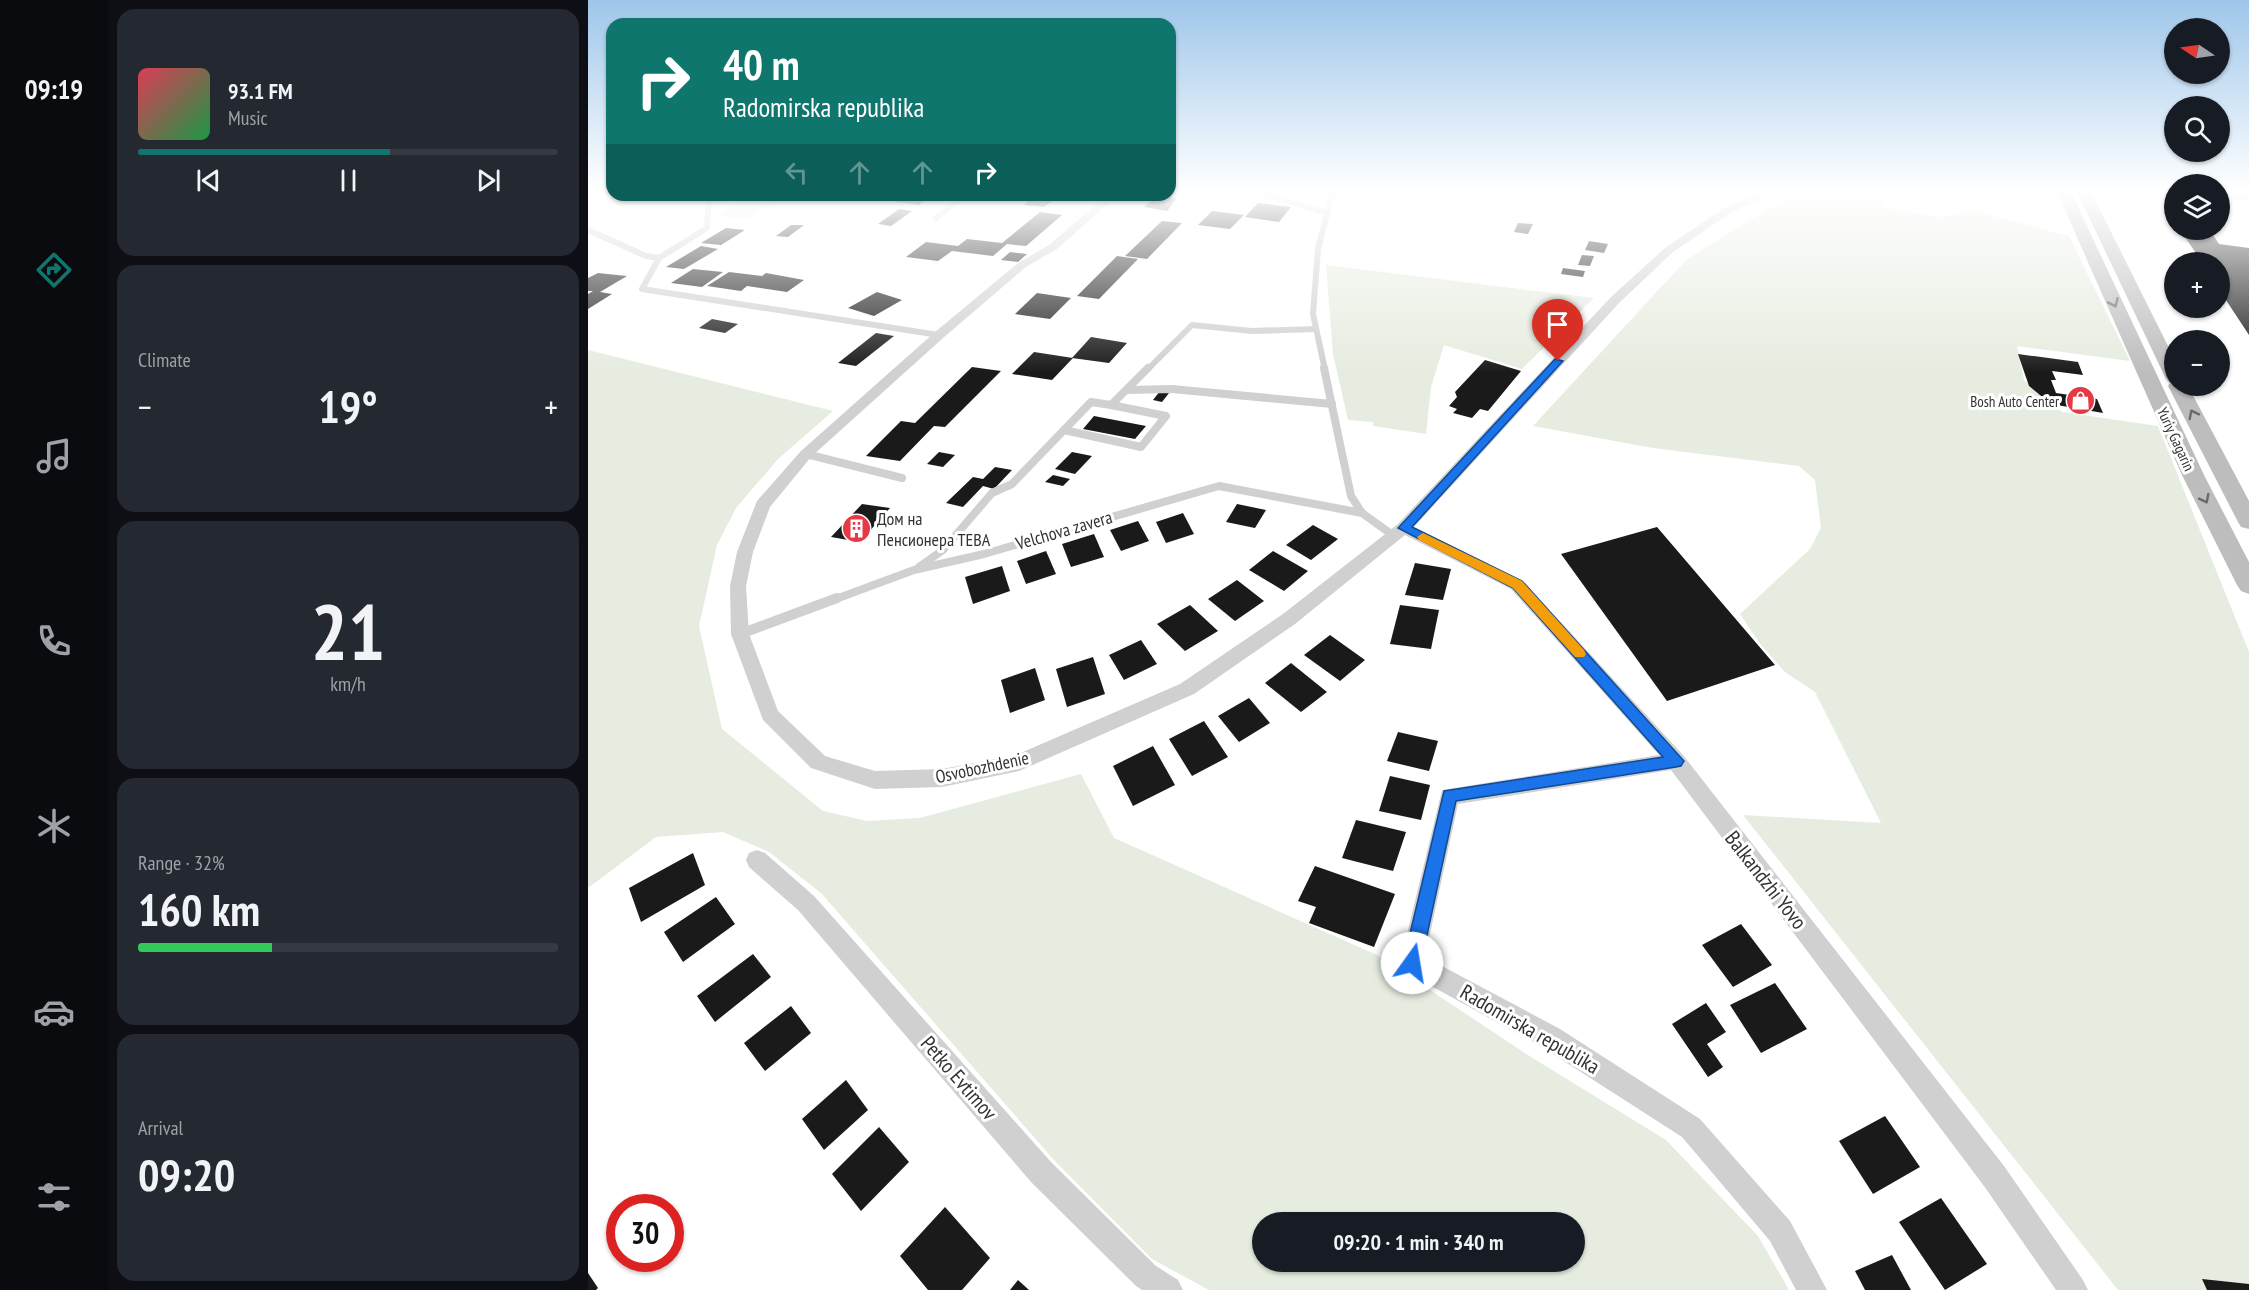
<!DOCTYPE html>
<meta charset="utf-8">
<style>
body{margin:0;font-family:"PT Sans Narrow",sans-serif;background:#242831;color:#f1f3f6;height:100vh;display:flex;flex-direction:column;font-size:22px;white-space:nowrap}
*{box-sizing:border-box;margin:0}
p{font-size:20px;color:#9ea1a6}
.icon{flex:none;width:33px;height:33px;fill:none;stroke:currentColor;stroke-width:2;stroke-linecap:round;stroke-linejoin:round}
.map{position:relative;flex:1;overflow:hidden}
.drawer{display:flex;flex-direction:column;gap:9px;padding:9px;background:#0d0f14;width:480px}
.drawer>*{flex:none}
.banner{position:absolute;left:18px;top:18px;width:570px;height:183px;border-radius:18px;box-shadow:0 2px 4px #0004;background:#0f766e;color:#fff;overflow:hidden}
.needle{width:39px;rotate:283deg}
.fabs{position:absolute;left:1576px;top:18px;display:grid;gap:12px}
.fabs a{display:grid;place-items:center;width:66px;height:66px;border-radius:50%;background:#171b24;box-shadow:0 2px 4px #0004;font-size:30px}
.speed{position:absolute;left:18px;top:1194px;display:flex;gap:12px;font-size:30px;font-weight:700;text-align:center}
.speed>*{display:grid;place-content:center;width:78px;height:78px;border-radius:50%;background:#171b24;box-shadow:0 2px 4px #0004;line-height:1}
.speed .limit{border:9px solid #d22;background:#fff;color:#111}
.pin{position:absolute;display:grid;place-items:center;width:51px;height:51px;color:#fff;margin:-62px -26px;border-radius:50% 50% 50% 0;rotate:-45deg;box-shadow:0 0 6px #0007}
.pin .icon{rotate:45deg}
.me{position:absolute;width:66px;margin:-33px;rotate:13deg;stroke-linejoin:round;filter:drop-shadow(0 0 4px #0008)}
.turn{display:flex;align-items:center;gap:21px;height:126px;padding:0 18px;font-size:27px}
.turn .icon{width:78px;height:78px;stroke-width:2.5}
.turn b{display:block;font-size:42px;line-height:51px}
.lanes{display:flex;align-items:center;height:57px;padding:0 18px;background:#0003;justify-content:center;gap:30px;direction:ltr}
.lanes .off{opacity:.35}
.big{font-size:45px;font-weight:600;line-height:1.1}
.drawer .card{flex:1;display:flex;flex-direction:column;justify-content:center;gap:9px;min-width:0;padding:0 21px;border-radius:18px;background:#242831}
.drawer .dial{align-items:center;gap:0}
.dial b{font-size:78px;line-height:1}
.song{display:flex;align-items:center;gap:18px}
.cover{width:72px;height:72px;border-radius:9px;background:linear-gradient(135deg,hsl(350 70% 55%),hsl(140 70% 35%))}
.played{height:6px;border-radius:3px;background:linear-gradient(90deg,#0f766e 60%,#363941 60%)}
.keys{display:flex;justify-content:space-around;direction:ltr}
.heat{display:flex;justify-content:space-between;align-items:center;font-size:33px;direction:ltr}
.charge{height:9px;border-radius:4px;background:linear-gradient(90deg,#34c759 32%,#363941 0)}
.trip{position:absolute;left:664px;top:1212px;width:333px;height:60px;border-radius:30px;background:#171b24;box-shadow:0 2px 4px #0004;font-weight:600;line-height:60px;text-align:center}
main{display:flex;flex:1;min-height:0}
.tab-bar{display:flex;flex-direction:column;width:108px;justify-content:space-around;align-items:center;background:#090b0e;color:#9ea1a6}
.tab-bar .icon{width:42px;height:42px}
.tab-bar .on{color:#0f766e}
.tab-bar b{font-size:27px;color:#f1f3f6}
.map>svg:first-child{display:block}
</style>
<main>
<nav class="tab-bar">
<b>09:19</b>
<svg class="icon on" aria-label="directions" viewBox="0 0 24 24"><path d="M12 3l9 9-9 9-9-9zM9 14v-3h6M13 9l2 2-2 2"/></svg>
<svg class="icon" aria-label="music" viewBox="0 0 24 24"><path d="M9 18V5l10-2v13"/><circle cx="6" cy="18" r="3"/><circle cx="16" cy="16" r="3"/></svg>
<svg class="icon" aria-label="phone" viewBox="0 0 24 24"><path d="M5 4h4l2 5-3 2q2 4 5 5l2-3 5 2v4C11 20 4 13 5 4z"/></svg>
<svg class="icon" aria-label="climate" viewBox="0 0 24 24"><path d="M12 3v18M4 7l16 10M4 17L20 7"/></svg>
<svg class="icon" aria-label="car" viewBox="0 0 24 24"><path d="M5 17H2v-5l4-1 3-4h7l3 4 3 1v5h-3M9 17h6M6 11h13"/><circle cx="7" cy="17" r="2"/><circle cx="17" cy="17" r="2"/></svg>
<svg class="icon" aria-label="filters" viewBox="0 0 24 24"><path d="M4 7h16M4 17h16"/><circle cx="9" cy="7" r="2"/><circle cx="15" cy="17" r="2"/></svg>
</nav>
<section class="drawer">
<div class="card">
<div class="song"><i class="cover"></i><div><b>93.1 FM</b><p>Music</p></div></div>
<div class="played"></div>
<div class="keys"><svg class="icon" aria-label="previous" viewBox="0 0 24 24"><path d="M18 5L8 12l10 7zM5 5v14"/></svg><svg class="icon" aria-label="pause" viewBox="0 0 24 24"><path d="M8 5v14M16 5v14"/></svg><svg class="icon" aria-label="next" viewBox="0 0 24 24"><path d="M6 5l10 7-10 7zM19 5v14"/></svg></div>
</div>
<div class="card"><p>Climate</p>
<div class="heat"><a>−</a><b class="big">19°</b><a>+</a></div>
</div>
<div class="card dial"><b>21</b><p>km/h</p></div>
<div class="card"><p>Range · 32%</p><b class="big">160 km</b><div class="charge"></div></div>
<div class="card"><p>Arrival</p><b class="big">09:20</b></div>
</section>
<div class="map">
<svg width="1661" height="1290" viewBox="0 0 1661 1290">
<rect width="100%" height="100%" fill="#fff"/>
<g fill="#e6ecdf" fill-rule="evenodd">
<path d="M1231,192C1253,192 1274,192 1294,199L1295,207L1351,217L1387,211L1481,236L1542,361L1429,346L1436,380L1474,412L1570,426L1661,652V1290H1530L1155,815L1293,823L1227,692L1197,672L1173,645L1152,614L1222,549L1233,528L1227,480L1211,466L1065,448L945,426L1098,260L1186,205Z"/>
<path d="M166,195H201L159,219L130,215Z"/>
<path d="M738,265L1006,298L934,369L856,345L843,387L838,434L785,426V422L760,420L745,354Z"/>
<path d="M0,350L245,411L190,459L148,508L129,545L111,626L134,729L235,811L279,821L332,818L493,774L526,838L789,955L943,1057L1078,1140L1170,1236L1201,1290H621L564,1259L466,1160L233,893L181,852L135,832L68,837L0,888ZM675,1222H987V1262H675Z"/>
</g>
<g fill="#1a1a1a">
<path d="M311,195H345L331,205L302,201Z"/>
<path d="M445,195H472L456,207L436,205Z"/>
<path d="M568,196L589,198L579,211L556,207Z"/>
<path d="M670,203L703,207L691,222L657,217Z"/>
<path d="M311,209L324,211L303,226L290,224Z"/>
<path d="M624,211L656,215L642,229L610,225Z"/>
<path d="M452,212L474,215L438,246L419,244L405,256L364,251L350,261L318,257L338,242L370,246L379,239L414,243Z"/>
<path d="M574,221L594,223L559,259L537,256Z"/>
<path d="M930,223L945,224L940,234L926,232Z"/>
<path d="M203,225H216L200,237L188,236Z"/>
<path d="M138,228L157,230L133,245L113,243Z"/>
<path d="M1592,230L1623,232L1631,244L1661,248V335L1632,291V262H1614Z"/>
<path d="M1001,241L1020,244L1016,253L997,250Z"/>
<path d="M113,246L130,249L96,269L78,267Z"/>
<path d="M422,252L439,254L430,262L413,260Z"/>
<path d="M994,255L1006,256L1002,266L990,265Z"/>
<path d="M529,256L550,259L511,299L489,296Z"/>
<path d="M975,268L997,271L995,277L973,274Z"/>
<path d="M105,269L135,272L114,287L83,283Z"/>
<path d="M141,272L174,276L178,273L216,280L199,292L159,286L153,291L119,286Z"/>
<path d="M10,273L39,276L12,292L24,294L0,309V294L5,291H0V278Z"/>
<path d="M289,292L314,300L286,316L260,308Z"/>
<path d="M449,293L483,298L462,319L427,314Z"/>
<path d="M124,319L150,324L137,333L111,328Z"/>
<path d="M288,333L306,336L268,366L250,363Z"/>
<path d="M503,337L539,343L521,363L484,358Z"/>
<path d="M446,352L485,358L464,380L424,374Z"/>
<path d="M1430,354L1490,362L1495,375L1464,371L1468,380H1463L1468,393L1509,399L1515,413L1463,404L1441,386Z"/>
<path d="M897,360L933,371L900,411L892,409L884,418L865,413L869,409L861,406L869,397L867,392Z"/>
<path d="M384,367L413,371L357,427L346,426L312,461L278,456L313,421L327,423Z"/>
<path d="M572,391L581,393L574,402L565,400Z"/>
<path d="M506,416L558,426L547,439L495,429Z"/>
<path d="M351,452L367,455L355,467L339,464Z"/>
<path d="M484,452L504,456L487,474L467,469Z"/>
<path d="M407,467L424,470L406,489L395,486L375,507L358,503L385,477L395,479Z"/>
<path d="M465,475L482,479L475,486L457,482Z"/>
<path d="M274,504L302,508L272,542L243,537Z"/>
<path d="M649,504L678,510L667,528L638,522Z"/>
<path d="M595,513L606,534L578,543L568,522Z"/>
<path d="M550,521L561,541L533,551L522,530Z"/>
<path d="M725,525L750,539L723,560L698,545Z"/>
<path d="M1069,527L1187,665L1079,701L973,554Z"/>
<path d="M506,534L516,557L483,567L474,544Z"/>
<path d="M458,551L468,574L438,584L429,561Z"/>
<path d="M685,551L720,571L696,591L661,570Z"/>
<path d="M827,563L863,569L855,600L817,595Z"/>
<path d="M414,566L422,591L385,604L377,577Z"/>
<path d="M649,580L676,601L647,621L620,599Z"/>
<path d="M602,605L630,631L597,651L569,624Z"/>
<path d="M812,605L851,610L843,649L802,644Z"/>
<path d="M742,635L777,660L752,681L716,655Z"/>
<path d="M553,640L569,664L536,680L521,655Z"/>
<path d="M505,657L517,694L479,707L468,669Z"/>
<path d="M703,663L739,692L713,712L677,683Z"/>
<path d="M447,668L457,700L422,713L413,680Z"/>
<path d="M661,698L682,723L651,742L630,716Z"/>
<path d="M616,721L640,757L604,776L581,739Z"/>
<path d="M810,732L850,741L841,771L799,761Z"/>
<path d="M565,746L587,785L545,806L525,766Z"/>
<path d="M802,776L842,785L833,820L791,811Z"/>
<path d="M768,820L818,832L805,871L754,858Z"/>
<path d="M105,853L117,885L53,922L41,888Z"/>
<path d="M727,866L807,894L786,947L721,923L728,907L710,901Z"/>
<path d="M128,897L147,924L95,962L76,932Z"/>
<path d="M1153,924L1184,965L1145,987L1114,945Z"/>
<path d="M165,954L183,977L127,1022L109,996Z"/>
<path d="M1187,983L1219,1029L1173,1053L1142,1005Z"/>
<path d="M1118,1003L1138,1032L1119,1044L1135,1067L1120,1077L1084,1024Z"/>
<path d="M203,1006L223,1033L177,1071L156,1043Z"/>
<path d="M258,1080L280,1110L236,1150L214,1119Z"/>
<path d="M1297,1116L1332,1167L1285,1194L1251,1141Z"/>
<path d="M291,1127L321,1162L273,1211L244,1174Z"/>
<path d="M1353,1198L1399,1264L1357,1290L1311,1222Z"/>
<path d="M357,1207L402,1258L374,1290H340L312,1256Z"/>
<path d="M1304,1255L1323,1290H1277L1267,1271Z"/>
<path d="M0,1273L10,1288L8,1290H0Z"/>
<path d="M1614,1279L1661,1284V1290H1619Z"/>
<path d="M430,1280L441,1290H422Z"/>
</g>
<g fill="none" stroke-linecap="round" stroke-linejoin="round">
<g stroke="#d0d0d0" stroke-width="6">
<path d="M669,192L740,213"/>
<path d="M121,195L119,228L71,258L54,289L351,335"/>
<path d="M348,218L370,200V195"/>
<path d="M0,230L58,256L71,258"/>
<path d="M559,370L604,325L664,331L728,329"/>
<path d="M737,370L725,314L730,249L744,195L739,192"/>
</g>
<g stroke="#d0d0d0" stroke-width="8">
<path d="M736,368L763,496L774,513L806,536"/>
<path d="M539,390L584,389L744,404"/>
<path d="M476,430L553,447L578,416L523,405"/>
<path d="M218,454L314,478"/>
<path d="M331,567L355,550L404,493L424,484L503,402L523,405L560,368"/>
<path d="M245,600L326,570L396,554L631,486L774,513"/>
</g>
<path stroke="#d0d0d0" stroke-width="10" d="M152,634L249,598"/>
<g fill="#d0d0d0" fill-rule="evenodd">
<path d="M1176,192H1191L1144,212L1085,252L1031,303L826,527L935,581L1095,755L1416,1166L1495,1280L1500,1290H1468L1396,1186L1083,770L870,804L837,957L972,1029L1112,1119L1202,1221L1239,1290H1208L1182,1241L1094,1137L954,1047L816,971L812,963L854,790L1071,755L923,589L817,535L707,624L606,694L431,771L354,787L287,789L223,768L175,720L143,634L142,586L149,552L169,501L213,451L347,332L430,263L461,245L519,195H530L469,249L438,267L355,338L223,457L182,507L165,552L158,586L161,634L190,711L237,756L287,771L354,769L428,755L592,684L695,614L810,524L1023,297L1077,248L1136,208Z"/>
<path d="M1632,192L1661,195V201L1632,197Z"/>
<path d="M169,850L177,853L226,896L463,1162L568,1266L590,1280L595,1290H554L548,1286L443,1182L210,910L161,867L158,860L161,853Z"/>
</g>
<g fill="#bdbdbd" fill-rule="evenodd">
<path d="M1469,192H1483L1616,475L1661,562V594L1653,591L1649,585L1594,475Z"/>
<path d="M1489,192H1503L1587,360V386H1600L1661,501V529L1653,527L1650,522L1580,386L1582,383L1578,379Z"/>
</g>
</g>
<defs><path id="oneway-chevron" d="M-2-3.5L2.5 0L-2 3.5" fill="none" stroke-width="1.6" stroke-linecap="round" stroke-linejoin="round" transform="scale(1.5)"/></defs>
<g stroke="#6a6a6a">
<use href="#oneway-chevron" transform="translate(1526 303) rotate(66)"/>
<use href="#oneway-chevron" transform="translate(1605 414) rotate(-117)"/>
<use href="#oneway-chevron" transform="translate(1617 499) rotate(63)"/>
</g>
<linearGradient id="sky" x2="0" y2="1"><stop stop-color="#9ec6ea"/><stop offset="0.51" stop-color="#fff"/><stop offset="1" stop-color="#fff" stop-opacity="0"/></linearGradient>
<rect width="1661" height="373" fill="url(#sky)"/>
<path fill="#1a73e8" stroke="#114b97" stroke-width="1.5" d="M967,359L975,361L824,527L934,581L1096,761L1093,766L1088,767L868,801L833,963L830,969L824,971L818,969L815,963L856,791L1075,757L925,588L810,528Z"/>
<path fill="#f59e0b" d="M835,533L934,581L996,650L998,654L996,657H987L925,588L831,540L829,537Z"/>
<defs>
<symbol id="shop-disc" viewBox="-11 -11 22 22"><circle r="9.5" fill="#e63946" stroke="#fff"/><path d="M-5-2.5h2.3a2.7 3.5 0 0 1 5.4 0H5L5.5 6h-11ZM-1.5-2.5h3a1.5 2.3 0 0 0-3 0Z" fill="#fff"/></symbol>
<symbol id="building-disc" viewBox="-11 -11 22 22"><circle r="9.5" fill="#e63946" stroke="#fff"/><path d="M-4-6H4V6H1V3H-1V6H-4ZM-2.5-4.3h1.7v1.8h-1.7ZM.8-4.3h1.7v1.8H.8ZM-2.5-1h1.7V.8h-1.7ZM.8-1h1.7V.8H.8Z" fill="#fff"/></symbol>
</defs>
<g fill-rule="evenodd">
<use href="#shop-disc" x="1476" y="384" width="33" height="33"/>
<use href="#building-disc" x="252" y="512" width="33" height="33"/>
</g>
<g text-anchor="middle" dominant-baseline="central" stroke-width="6" stroke-linejoin="round" paint-order="stroke">
<g font-size="15" fill="#333" stroke="#fff" text-anchor="end">
<text x="1471" y="401">Bosh Auto Center</text>
</g>
<g font-size="15" fill="#333" stroke="#fff">
<text transform="translate(1588 439) rotate(65)">Yuriy Gagarin</text>
</g>
<g font-size="18" fill="#333" stroke="#fff" text-anchor="start">
<text x="289" y="518">Дом на<tspan x="289" dy="21">Пенсионера ТЕВА</tspan></text>
</g>
<g font-size="18" fill="#333" stroke="#fff">
<text transform="translate(476 530) rotate(-16)">Velchova zavera</text>
<text transform="translate(394 767) rotate(-12)">Osvobozhdenie</text>
</g>
<g font-size="21" fill="#333" stroke="#fff">
<text transform="translate(1178 880) rotate(52)">Balkandzhi Yovo</text>
<text transform="translate(942 1029) rotate(30)">Radomirska republika</text>
<text transform="translate(371 1078) rotate(49)">Petko Evtimov</text>
</g>
</g>
</svg>
<div class="fabs">
<a><svg class="needle" viewBox="-14 -14 28 28"><path d="M0-13l5 13h-10z" fill="#e53935"/><path d="M0 13l5-13h-10z" fill="#9ea1a6"/></svg></a>
<a><svg class="icon" aria-label="search" viewBox="0 0 24 24"><circle cx="10" cy="10" r="6"/><path d="M15 15l6 6"/></svg></a>
<a><svg class="icon" aria-label="layers" viewBox="0 0 24 24"><path d="M12 4l9 5-9 5-9-5zM3 14l9 5 9-5"/></svg></a>
<a>+</a>
<a>−</a>
</div>
<div class="speed"><div class="limit">30</div></div>
<div class="pin" style="left:970px;top:361px;background:#d93025"><svg class="icon" aria-label="arrive" viewBox="0 0 24 24"><path d="M6 21V4h12l-3 4 3 4H6"/></svg></div>
<svg class="me" style="left:824px;top:963px" viewBox="-20 -20 40 40"><circle r="19" fill="#fff"/><path d="M0-13L10 11 0 6-10 11z" fill="#1a73e8"/></svg>
<div class="trip">09:20 · 1 min · 340 m</div>
<div class="banner">
<div class="turn"><svg class="icon" aria-label="right" viewBox="0 0 24 24"><path d="M7 20v-9h11M14 6l5 5-5 5"/></svg><div><b>40 m</b>Radomirska republika</div></div>
<div class="lanes"><svg class="icon off" aria-label="left" viewBox="0 0 24 24"><path d="M17 20v-9H6M10 6l-5 5 5 5"/></svg><svg class="icon off" aria-label="ahead" viewBox="0 0 24 24"><path d="M12 20V5M6 11l6-6 6 6"/></svg><svg class="icon off" aria-label="ahead" viewBox="0 0 24 24"><path d="M12 20V5M6 11l6-6 6 6"/></svg><svg class="icon" aria-label="right" viewBox="0 0 24 24"><path d="M7 20v-9h11M14 6l5 5-5 5"/></svg></div>
</div>
</div>
</main>
